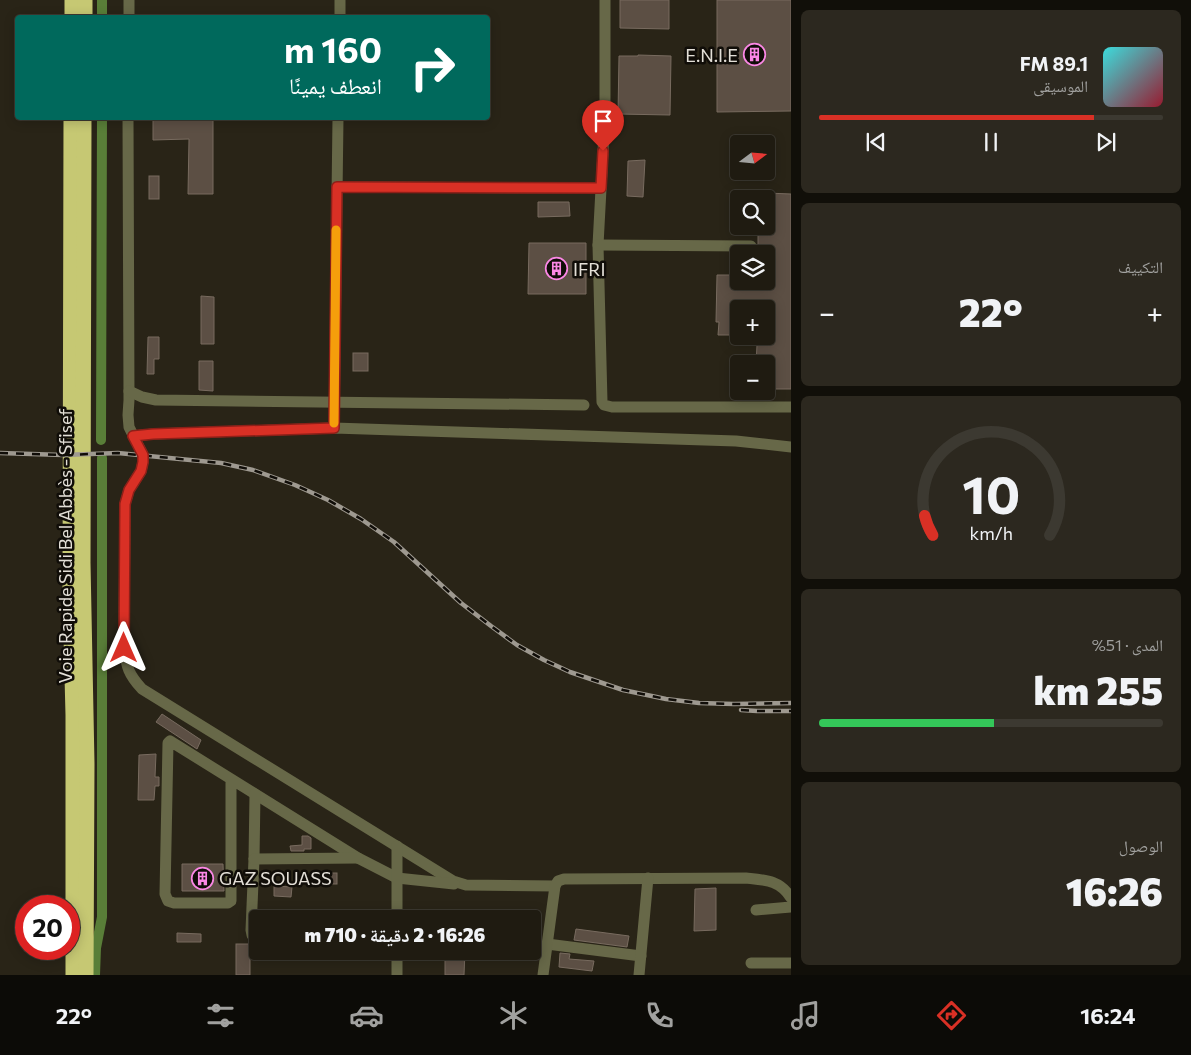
<!DOCTYPE html>
<html lang="ar">
<meta charset="utf-8">
<style>
body{margin:0;font-family:Commissioner,"Noto Naskh Arabic",sans-serif;background:#2c281f;color:#f1f3f6;direction:rtl;height:100vh;display:flex;flex-direction:column;font-size:19px;white-space:nowrap}
*{box-sizing:border-box;margin:0}
p{font-size:16px;color:#a1a19f}
.icon{flex:none;width:28px;height:28px;fill:none;stroke:currentColor;stroke-width:2;stroke-linecap:round;stroke-linejoin:round}
.map{position:relative;flex:1;overflow:hidden;direction:ltr}
.sheet{display:flex;flex-direction:column;gap:10px;padding:10px;background:#110f09;width:400px}
.sheet>*{flex:none}
.top-card{position:absolute;left:15px;top:15px;width:475px;height:105px;border-radius:5px;box-shadow:0 2px 12px #0003,0 0 0 1px #3c3931;direction:rtl;background:#00695c;color:#fff;overflow:hidden}
.needle{width:32px;rotate:74deg}
.controls{position:absolute;left:730px;top:135px;display:grid;gap:10px}
.controls a{display:grid;place-items:center;width:45px;height:45px;border-radius:5px;background:#1f1b11;box-shadow:0 2px 12px #0003,0 0 0 1px #3c3931;font-size:25px}
.speed{position:absolute;left:15px;top:895px;display:flex;gap:10px;font-size:25px;font-weight:700;text-align:center}
.speed>*{display:grid;place-content:center;width:65px;height:65px;border-radius:50%;background:#1f1b11;box-shadow:0 2px 12px #0003,0 0 0 1px #3c3931;line-height:1}
.speed .limit{border:8px solid #d22;background:#fff;color:#111}
.pin{position:absolute;display:grid;place-items:center;width:42px;height:42px;color:#fff;margin:-51px -21px;border-radius:50% 50% 50% 0;rotate:-45deg;box-shadow:0 0 5px #0007}
.pin .icon{rotate:45deg}
.me{position:absolute;width:55px;margin:-28px;rotate:0deg;stroke-linejoin:round;filter:drop-shadow(0 0 4px #0008)}
.turn{display:flex;align-items:center;gap:18px;height:105px;padding:0 25px;font-size:22px}
.turn .icon{width:65px;height:65px;stroke-width:2.5}
.turn b{display:block;font-size:35px;line-height:42px}
.big{font-size:38px;font-weight:800;line-height:1.1}
.sheet .card{flex:1;display:flex;flex-direction:column;justify-content:center;gap:8px;min-width:0;padding:0 18px;border-radius:8px;background:#2c281f}
.sheet .dial{align-items:center;gap:0}
.dial svg{height:130px;overflow:visible;fill:none;stroke:#3c3931;stroke-width:7;stroke-linecap:round;text-anchor:middle}
.dial text{fill:#f1f3f6;stroke:none}
.song{display:flex;align-items:center;gap:15px}
.cover{width:60px;height:60px;border-radius:8px;background:linear-gradient(135deg,hsl(180 70% 55%),hsl(350 70% 35%))}
.played{height:5px;border-radius:2px;background:linear-gradient(90deg,#d93025 80%,#3c3931 80%)}
.keys{display:flex;justify-content:space-around;direction:ltr}
.heat{display:flex;justify-content:space-between;align-items:center;font-size:28px;direction:ltr}
.charge{height:8px;border-radius:4px;background:linear-gradient(90deg,#34c759 51%,#3c3931 0)}
.trip{position:absolute;left:249px;top:910px;width:292px;height:50px;border-radius:5px;background:#1f1b11;box-shadow:0 2px 12px #0003,0 0 0 1px #3c3931;font-weight:800;line-height:50px;text-align:center;direction:rtl}
.tabs{display:flex;height:80px;justify-content:space-around;align-items:center;background:#0c0b07;color:#a1a19f}
.tabs .icon{width:35px;height:35px}
.tabs .active{color:#d93025}
.tabs b{font-size:22px;color:#f1f3f6}
main{display:flex;flex:1;min-height:0}
.map>svg:first-child{display:block}
</style>
<main>
<section class="sheet">
<div class="card">
<div class="song"><i class="cover"></i><div><b>89.1 FM</b><p>الموسيقى</p></div></div>
<div class="played"></div>
<div class="keys"><svg class="icon" aria-label="previous" viewBox="0 0 24 24"><path d="M18 5L8 12l10 7zM5 5v14"/></svg><svg class="icon" aria-label="pause" viewBox="0 0 24 24"><path d="M8 5v14M16 5v14"/></svg><svg class="icon" aria-label="next" viewBox="0 0 24 24"><path d="M6 5l10 7-10 7zM19 5v14"/></svg></div>
</div>
<div class="card"><p>التكييف</p>
<div class="heat"><a>−</a><b class="big">22°</b><a>+</a></div>
</div>
<div class="card dial"><svg viewBox="0 0 100 80">
<path d="M14 69A42 42 0 1 1 86 69"/>
<path d="M14 69A42 42 0 0 1 9 57" stroke="#d93025"/>
<text x="50" y="56" font-size="32" font-weight="700">10</text>
<text x="50" y="72" font-size="11">km/h</text>
</svg></div>
<div class="card"><p>المدى · 51%</p><b class="big">255 km</b><div class="charge"></div></div>
<div class="card"><p>الوصول</p><b class="big">16:26</b></div>
</section>
<div class="map">
<svg width="791" height="975" viewBox="0 0 791 975">
<rect width="100%" height="100%" fill="#292417"/>
<g fill="none" stroke-linecap="round" stroke-linejoin="round">
<g stroke="#597e38" stroke-width="10">
<path d="M102,18V0"/>
<path d="M101,440L102,118"/>
<path d="M95,975L96,948L102,917V458"/>
</g>
</g>
<g fill="#5c4f44" stroke="#786b5f">
<path d="M620,0H669V29L620,28Z"/>
<path d="M717,0H791V111L717,112Z"/>
<path d="M638,55L671,56L670,115L618,114L619,56H638Z"/>
<path d="M153,118H213V194H188L189,139L153,140Z"/>
<path d="M645,160L643,197L627,196L628,161Z"/>
<rect x="149" y="176" width="10" height="23"/>
<path d="M766,193L791,194V389H766V364H756L757,345H766V309H739L738,335H718L719,322H716L717,275H739V281H766V254H758V226H766Z"/>
<path d="M538,202H569L570,216L538,217Z"/>
<path d="M529,243H586V294H528Z"/>
<path d="M201,296L214,297V344H201Z"/>
<path d="M148,337H159V359H154V374H147Z"/>
<rect x="353" y="353" width="15" height="18"/>
<path d="M199,361H213V391L199,390Z"/>
<path d="M162,714L201,740L197,749L156,722Z"/>
<path d="M156,754L155,777H159V786H155L154,800H138L139,755Z"/>
<path d="M302,836H308L311,838V849H304V851H291L290,846L302,845Z"/>
<path d="M182,864H223L224,891H182Z"/>
<rect x="322" y="873" width="15" height="11"/>
<path d="M274,886L292,887L291,897L274,896Z"/>
<path d="M716,888V930L694,931L695,889Z"/>
<path d="M576,929L629,936L627,947L574,940Z"/>
<path d="M177,933L201,934V942H177Z"/>
<rect x="236" y="944" width="14" height="31"/>
<path d="M445,951H465L464,975H445Z"/>
<path d="M560,953L570,954L569,959L594,961L592,971L559,967Z"/>
</g>
<g fill="none" stroke-linecap="round" stroke-linejoin="round">
<g stroke="#676848" stroke-width="11">
<path d="M605,0V114L598,245L602,402L604,405L612,407H791"/>
<path d="M129,18V0"/>
<path d="M340,18V0"/>
<path d="M128,118L129,400L128,415L129,427L143,455V462L141,471L129,490L125,504L124,647C126,667 129,675 142,689L453,881L466,885L555,886"/>
<path d="M337,187L601,188"/>
<path d="M598,245L751,246"/>
<path d="M129,391L142,397L156,400L584,405"/>
<path d="M334,428L338,118"/>
<path d="M133,436L153,434L334,428L736,441L791,447"/>
<path d="M231,780V901L228,903H174L168,901L165,894L168,743L170,741L358,858L397,878L454,884"/>
<path d="M255,794L254,859L251,930L252,935L258,936"/>
<path d="M397,846V919"/>
<path d="M254,859L358,858"/>
<path d="M756,910L791,907"/>
<path d="M547,944L641,956"/>
<path d="M397,951V975"/>
<path d="M751,963H791"/>
<path d="M543,975L555,886L558,881L564,879L746,878C765,880 780,880 791,898"/>
<path d="M639,975L648,878"/>
</g>
<g stroke="#c6c873" stroke-width="15">
<path d="M72,18V0"/>
<path d="M85,18V0"/>
<path d="M71,118L70,598L73,715V975"/>
<path d="M84,118L83,563L87,764L86,975"/>
</g>
<defs>
<g id="rail">
<path d="M0,453L63,455L118,453L221,463L253,470L295,485L328,500L361,519L394,542L461,603L491,626L517,645L544,660L570,672L623,690L666,699L699,703L734,704L791,703"/>
<path d="M741,710L757,711H791"/>
</g>
</defs>
<use href="#rail" stroke="#9e9990" stroke-width="4.5"/>
<use href="#rail" stroke="#100d08" stroke-width="2.5" stroke-dasharray="8" stroke-linecap="butt"/>
</g>
<g fill="none" stroke-linecap="round" stroke-linejoin="round">
<defs>
<path id="route" d="M124,648L125,504L129,490L141,471L143,462V455L133,436L153,434L334,428L337,187L601,188L603,151"/>
</defs>
<use href="#route" stroke="#8d1f18" stroke-width="12"/>
<use href="#route" stroke="#d93025" stroke-width="9"/>
<path stroke="#f59e0b" stroke-width="9" d="M334,423L336,230"/>
</g>
<defs>
<symbol id="building-ring" viewBox="-11 -11 22 22"><circle r="9.5" fill="#100d08" stroke="#fb87e5" stroke-width="1.5"/><path d="M-4-6H4V6H1V3H-1V6H-4ZM-2.5-4.3h1.7v1.8h-1.7ZM.8-4.3h1.7v1.8H.8ZM-2.5-1h1.7V.8h-1.7ZM.8-1h1.7V.8H.8Z" fill="#fb87e5"/></symbol>
</defs>
<g fill-rule="evenodd">
<use href="#building-ring" x="742" y="42" width="25" height="25"/>
<use href="#building-ring" x="544" y="256" width="25" height="25"/>
<use href="#building-ring" x="190" y="866" width="25" height="25"/>
</g>
<g text-anchor="middle" dominant-baseline="central" stroke-width="5" stroke-linejoin="round" paint-order="stroke">
<g font-size="18" fill="#e3dfd7" stroke="#100d08" text-anchor="start">
<text x="738" y="55" text-anchor="end">E.N.I.E</text>
<text x="573" y="269">IFRI</text>
<text x="219" y="878">GAZ SOUASS</text>
</g>
<g font-size="18" fill="#e3dfd7" stroke="#100d08">
<text transform="translate(65 546) rotate(-90)">Voie Rapide Sidi Bel Abbès - Sfisef</text>
</g>
</g>
</svg>
<div class="controls">
<a><svg class="needle" viewBox="-14 -14 28 28"><path d="M0-13l5 13h-10z" fill="#e53935"/><path d="M0 13l5-13h-10z" fill="#a1a19f"/></svg></a>
<a><svg class="icon" aria-label="search" viewBox="0 0 24 24"><circle cx="10" cy="10" r="6"/><path d="M15 15l6 6"/></svg></a>
<a><svg class="icon" aria-label="layers" viewBox="0 0 24 24"><path d="M12 4l9 5-9 5-9-5zM3 14l9 5 9-5"/></svg></a>
<a>+</a>
<a>−</a>
</div>
<div class="speed"><div class="limit">20</div></div>
<div class="pin" style="left:603px;top:151px;background:#d93025"><svg class="icon" aria-label="arrive" viewBox="0 0 24 24"><path d="M6 21V4h12l-3 4 3 4H6"/></svg></div>
<svg class="me" style="left:124px;top:648px" viewBox="-20 -20 40 40"><path d="M0-17L14 15 0 8-14 15z" fill="#d93025" stroke="#fff" stroke-width="4"/></svg>
<div class="trip">16:26 · 2 دقيقة · 710 m</div>
<div class="top-card">
<div class="turn"><svg class="icon" aria-label="right" viewBox="0 0 24 24"><path d="M7 20v-9h11M14 6l5 5-5 5"/></svg><div><b>160 m</b>انعطف يمينًا</div></div>
</div>
</div>
</main>
<nav class="tabs">
<b>16:24</b>
<svg class="icon active" aria-label="directions" viewBox="0 0 24 24"><path d="M12 3l9 9-9 9-9-9zM9 14v-3h6M13 9l2 2-2 2"/></svg>
<svg class="icon" aria-label="music" viewBox="0 0 24 24"><path d="M9 18V5l10-2v13"/><circle cx="6" cy="18" r="3"/><circle cx="16" cy="16" r="3"/></svg>
<svg class="icon" aria-label="phone" viewBox="0 0 24 24"><path d="M5 4h4l2 5-3 2q2 4 5 5l2-3 5 2v4C11 20 4 13 5 4z"/></svg>
<svg class="icon" aria-label="climate" viewBox="0 0 24 24"><path d="M12 3v18M4 7l16 10M4 17L20 7"/></svg>
<svg class="icon" aria-label="car" viewBox="0 0 24 24"><path d="M5 17H2v-5l4-1 3-4h7l3 4 3 1v5h-3M9 17h6M6 11h13"/><circle cx="7" cy="17" r="2"/><circle cx="17" cy="17" r="2"/></svg>
<svg class="icon" aria-label="filters" viewBox="0 0 24 24"><path d="M4 7h16M4 17h16"/><circle cx="9" cy="7" r="2"/><circle cx="15" cy="17" r="2"/></svg>
<b>22°</b>
</nav>
